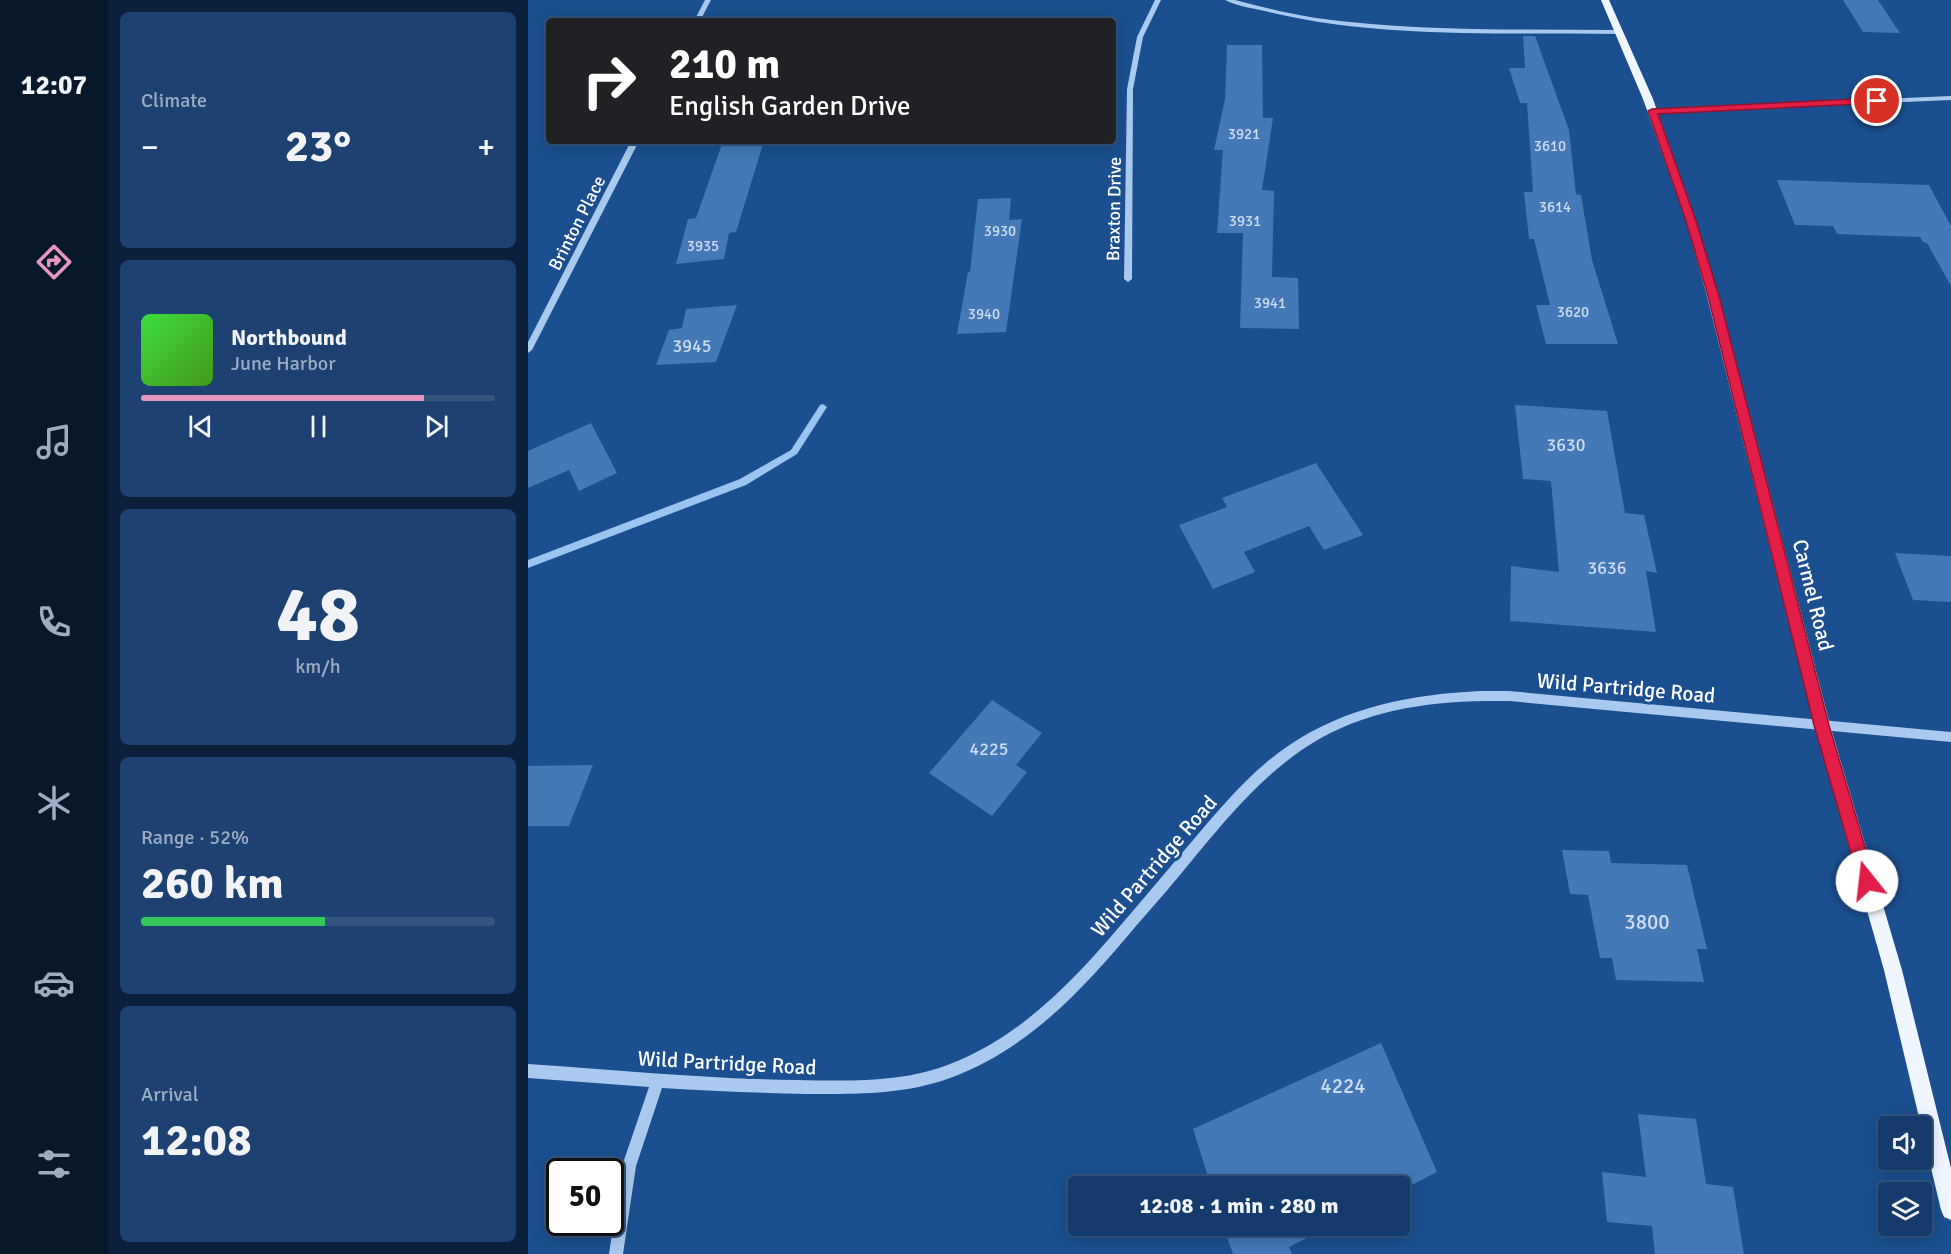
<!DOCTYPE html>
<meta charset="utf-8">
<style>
body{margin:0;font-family:Signika,sans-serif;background:#1d4271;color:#f1f3f6;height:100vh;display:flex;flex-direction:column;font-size:22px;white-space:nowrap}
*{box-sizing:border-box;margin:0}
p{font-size:20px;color:#9dadc1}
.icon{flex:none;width:33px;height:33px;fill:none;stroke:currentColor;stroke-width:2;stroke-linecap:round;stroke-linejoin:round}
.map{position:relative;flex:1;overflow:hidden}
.sheet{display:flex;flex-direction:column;gap:12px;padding:12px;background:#0b203b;width:420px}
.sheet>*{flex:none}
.top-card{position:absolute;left:18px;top:18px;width:570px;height:126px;border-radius:6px;box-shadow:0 3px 15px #0003,0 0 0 2px #33557e;background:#202124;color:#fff;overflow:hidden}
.buttons{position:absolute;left:1350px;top:1116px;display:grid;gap:12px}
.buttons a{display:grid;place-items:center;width:54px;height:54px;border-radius:6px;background:#143b6b;box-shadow:0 3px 15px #0003,0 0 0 2px #33557e;font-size:30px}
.speed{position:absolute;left:18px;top:1158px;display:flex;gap:12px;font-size:30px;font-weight:700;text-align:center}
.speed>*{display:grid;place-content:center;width:78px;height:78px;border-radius:50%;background:#143b6b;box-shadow:0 3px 15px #0003,0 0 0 2px #33557e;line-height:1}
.speed .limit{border:3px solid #111;border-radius:9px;background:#fff;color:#111}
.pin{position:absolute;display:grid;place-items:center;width:51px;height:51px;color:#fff;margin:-26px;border:3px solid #fff;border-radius:50%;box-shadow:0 2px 6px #0007}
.me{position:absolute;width:66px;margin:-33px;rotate:344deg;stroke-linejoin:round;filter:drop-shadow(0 0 4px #0008)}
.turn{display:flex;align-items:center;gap:21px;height:126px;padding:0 24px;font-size:27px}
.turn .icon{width:78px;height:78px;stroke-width:2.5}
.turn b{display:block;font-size:42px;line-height:51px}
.big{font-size:45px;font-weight:800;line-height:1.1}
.sheet .tile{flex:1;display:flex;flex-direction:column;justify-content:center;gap:9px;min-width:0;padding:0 21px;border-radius:9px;background:#1d4271}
.sheet .dial{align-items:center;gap:0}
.dial b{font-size:78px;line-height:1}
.song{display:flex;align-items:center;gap:18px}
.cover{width:72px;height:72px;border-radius:9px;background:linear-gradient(135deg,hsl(120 70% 55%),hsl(100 70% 35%))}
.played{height:6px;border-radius:3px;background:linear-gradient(90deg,#e797bd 80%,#33557e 80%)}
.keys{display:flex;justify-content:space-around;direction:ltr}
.heat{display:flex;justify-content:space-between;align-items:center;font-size:33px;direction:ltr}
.charge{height:9px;border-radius:4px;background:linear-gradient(90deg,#34c759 52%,#33557e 0)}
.trip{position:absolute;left:540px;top:1176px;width:342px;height:60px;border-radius:6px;background:#143b6b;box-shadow:0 3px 15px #0003,0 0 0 2px #33557e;font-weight:800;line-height:60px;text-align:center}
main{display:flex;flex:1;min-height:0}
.tab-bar{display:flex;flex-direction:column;width:108px;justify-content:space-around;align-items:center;background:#08182b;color:#9dadc1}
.tab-bar .icon{width:42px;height:42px}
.tab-bar .active{color:#e797bd}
.tab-bar b{font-size:27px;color:#f1f3f6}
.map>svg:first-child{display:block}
</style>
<main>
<nav class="tab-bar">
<b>12:07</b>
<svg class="icon active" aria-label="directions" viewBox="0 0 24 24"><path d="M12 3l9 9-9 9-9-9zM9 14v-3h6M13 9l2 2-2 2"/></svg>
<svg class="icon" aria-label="music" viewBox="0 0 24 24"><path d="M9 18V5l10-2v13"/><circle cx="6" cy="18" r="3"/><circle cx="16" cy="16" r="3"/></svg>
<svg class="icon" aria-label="phone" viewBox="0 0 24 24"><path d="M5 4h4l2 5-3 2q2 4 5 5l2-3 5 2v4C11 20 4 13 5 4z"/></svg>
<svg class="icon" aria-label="climate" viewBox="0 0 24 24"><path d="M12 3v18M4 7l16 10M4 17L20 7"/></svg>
<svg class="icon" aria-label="car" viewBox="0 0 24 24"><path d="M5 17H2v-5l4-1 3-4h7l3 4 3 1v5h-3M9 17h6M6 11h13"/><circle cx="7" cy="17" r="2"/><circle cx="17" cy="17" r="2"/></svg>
<svg class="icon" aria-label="filters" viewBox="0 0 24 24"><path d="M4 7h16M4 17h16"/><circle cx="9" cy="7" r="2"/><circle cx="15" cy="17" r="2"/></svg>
</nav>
<section class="sheet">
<div class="tile"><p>Climate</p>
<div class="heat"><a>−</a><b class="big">23°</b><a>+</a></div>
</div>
<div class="tile">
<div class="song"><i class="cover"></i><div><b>Northbound</b><p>June Harbor</p></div></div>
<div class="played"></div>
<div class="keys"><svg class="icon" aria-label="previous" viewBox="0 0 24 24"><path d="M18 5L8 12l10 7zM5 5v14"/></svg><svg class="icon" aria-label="pause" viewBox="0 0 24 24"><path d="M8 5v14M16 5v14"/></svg><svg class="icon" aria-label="next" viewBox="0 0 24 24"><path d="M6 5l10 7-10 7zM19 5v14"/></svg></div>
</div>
<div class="tile dial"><b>48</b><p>km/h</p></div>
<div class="tile"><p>Range · 52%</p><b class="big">260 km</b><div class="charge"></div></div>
<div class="tile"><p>Arrival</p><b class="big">12:08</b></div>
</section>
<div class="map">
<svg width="1423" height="1254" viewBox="0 0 1423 1254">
<rect width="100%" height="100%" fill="#1b4f8f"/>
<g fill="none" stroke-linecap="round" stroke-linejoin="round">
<path fill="#9cc4f0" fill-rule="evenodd" d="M295,404L299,407L269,454L218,485L0,568V560L212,479L263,450L292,405Z"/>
</g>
<g fill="#4478b7">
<path d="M1315,0H1350L1372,33L1335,32Z"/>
<path d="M995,36H1007L1041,130L1048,194L1053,195L1064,260L1090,344H1018L1008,305H1022L1006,239H1001L996,192H1005L999,103H992L981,68H997Z"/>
<path d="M699,45H734L735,118H745L734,190L746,191L744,277L770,278L771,329L712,328L715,233H689L695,150H686L697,99Z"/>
<path d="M195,141H236L208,232L201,233L196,259L148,264L160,219L168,218Z"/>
<path d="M1249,180L1401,185L1423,226V286L1399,243L1395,242L1392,237L1309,234L1305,226L1267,225Z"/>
<path d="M483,198L481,220L494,219L478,332L429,334L440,272H442L450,199Z"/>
<path d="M209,305L188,362L128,365L141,330L154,328L158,309Z"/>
<path d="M987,405L1079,411L1097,513L1116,515L1129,573L1118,571L1128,632L982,621L983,566L1031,572L1023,481L995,479Z"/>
<path d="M63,423L89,473L51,491L41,470L0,488V451Z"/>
<path d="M788,463L835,535L796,550L781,526L716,552L727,572L685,589L651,525L699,507L694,498Z"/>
<path d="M1367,553L1423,556V602L1385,600Z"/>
<path d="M464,700L514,733L488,765L499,772L464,816L401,773Z"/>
<path d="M65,765L41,826H0V766Z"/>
<path d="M1034,850L1081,851L1083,863L1159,865L1179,949H1169L1176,982L1088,980L1084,958H1072L1060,895L1042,894Z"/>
<path d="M853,1043L909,1172L872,1191V1186H683L665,1129Z"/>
<path d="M1110,1114L1168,1119L1178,1184L1205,1187L1216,1254H1127L1124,1226L1079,1222L1074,1172L1118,1177Z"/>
<path d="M695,1226H803L761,1247L764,1254H705Z"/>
</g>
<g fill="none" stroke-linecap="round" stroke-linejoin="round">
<g fill="#a9c9ee" fill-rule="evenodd">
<path d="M177,0H183L172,21H166Z"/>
<path d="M627,0H633L615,37L605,89L604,279L600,282L596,279L599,89L609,37Z"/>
<path d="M697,0H707C734,7 761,14 788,18C888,32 990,29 1091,30L1094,32L1091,34C977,32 856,39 745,13C730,9 710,7 697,0Z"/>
<path d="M1423,96V100L1124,113L1121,111L1124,109Z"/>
<path d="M103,141H111L4,350L0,353V342Z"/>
<path d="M953,691H981L1423,732V742L981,701C916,700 850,706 793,738C742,767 706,810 670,853C650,878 629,902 608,926C554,990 502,1048 422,1078C376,1095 327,1094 279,1094C231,1093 182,1091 134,1088L108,1166L95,1254H81L94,1166L121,1087L0,1078V1064C90,1070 179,1079 269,1080C320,1081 374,1083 422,1064C496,1035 548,978 598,919C621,892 643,866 666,839C694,806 723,771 760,746C817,707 884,694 953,691Z"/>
</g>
<path fill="#f0f6ff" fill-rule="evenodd" d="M1073,0H1081L1125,99L1168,221L1191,296L1302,725L1374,970L1423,1168V1220L1416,1217L1413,1210L1356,970L1286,725L1179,296L1158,221L1115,99Z"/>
</g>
<path fill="#e11d48" stroke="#92132f" stroke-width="1.5" d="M1349,98L1352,99V103L1130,114L1168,221L1191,296L1301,725L1347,881L1345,887L1339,889L1334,887L1331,881L1286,725L1180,296L1158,221L1120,111L1124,109Z"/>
<g text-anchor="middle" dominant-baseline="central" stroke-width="6" stroke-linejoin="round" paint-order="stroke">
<g font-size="15" fill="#d0dded">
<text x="716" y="134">3921</text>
<text x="1022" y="146">3610</text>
<text x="1027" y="207">3614</text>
<text x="717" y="221">3931</text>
<text x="472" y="231">3930</text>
<text x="175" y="246">3935</text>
<text x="742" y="303">3941</text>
<text x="1045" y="312">3620</text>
<text x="456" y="314">3940</text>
</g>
<g font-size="18" fill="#fff" stroke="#1b4f8f">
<text transform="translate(586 209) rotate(-89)">Braxton Drive</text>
<text transform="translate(49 223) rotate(-63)">Brinton Place</text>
</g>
<g font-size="18" fill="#d0dded">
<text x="164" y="346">3945</text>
<text x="1038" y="445">3630</text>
<text x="1079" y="568">3636</text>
<text x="461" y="749">4225</text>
</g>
<g font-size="21" fill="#fff" stroke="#1b4f8f">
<text transform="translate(1285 595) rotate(76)">Carmel Road</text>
<text transform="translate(1098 688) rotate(5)">Wild Partridge Road</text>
<text transform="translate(626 866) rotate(-49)">Wild Partridge Road</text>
<text transform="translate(199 1063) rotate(3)">Wild Partridge Road</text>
</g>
<g font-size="21" fill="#d0dded">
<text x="1119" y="922">3800</text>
<text x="815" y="1086">4224</text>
</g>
</g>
</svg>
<div class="buttons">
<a><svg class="icon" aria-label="sound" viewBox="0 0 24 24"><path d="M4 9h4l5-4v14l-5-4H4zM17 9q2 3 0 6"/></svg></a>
<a><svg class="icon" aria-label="layers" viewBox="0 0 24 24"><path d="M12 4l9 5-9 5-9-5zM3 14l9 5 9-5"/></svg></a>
</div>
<div class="speed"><div class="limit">50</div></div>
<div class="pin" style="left:1349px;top:101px;background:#d93025"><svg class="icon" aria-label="arrive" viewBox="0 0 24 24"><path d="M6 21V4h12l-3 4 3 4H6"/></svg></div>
<svg class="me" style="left:1339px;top:881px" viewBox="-20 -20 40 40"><circle r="19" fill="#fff"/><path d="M0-13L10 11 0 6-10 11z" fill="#e11d48"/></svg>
<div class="trip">12:08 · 1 min · 280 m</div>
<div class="top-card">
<div class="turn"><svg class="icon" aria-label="right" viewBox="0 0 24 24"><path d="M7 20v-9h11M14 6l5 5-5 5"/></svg><div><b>210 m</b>English Garden Drive</div></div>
</div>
</div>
</main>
